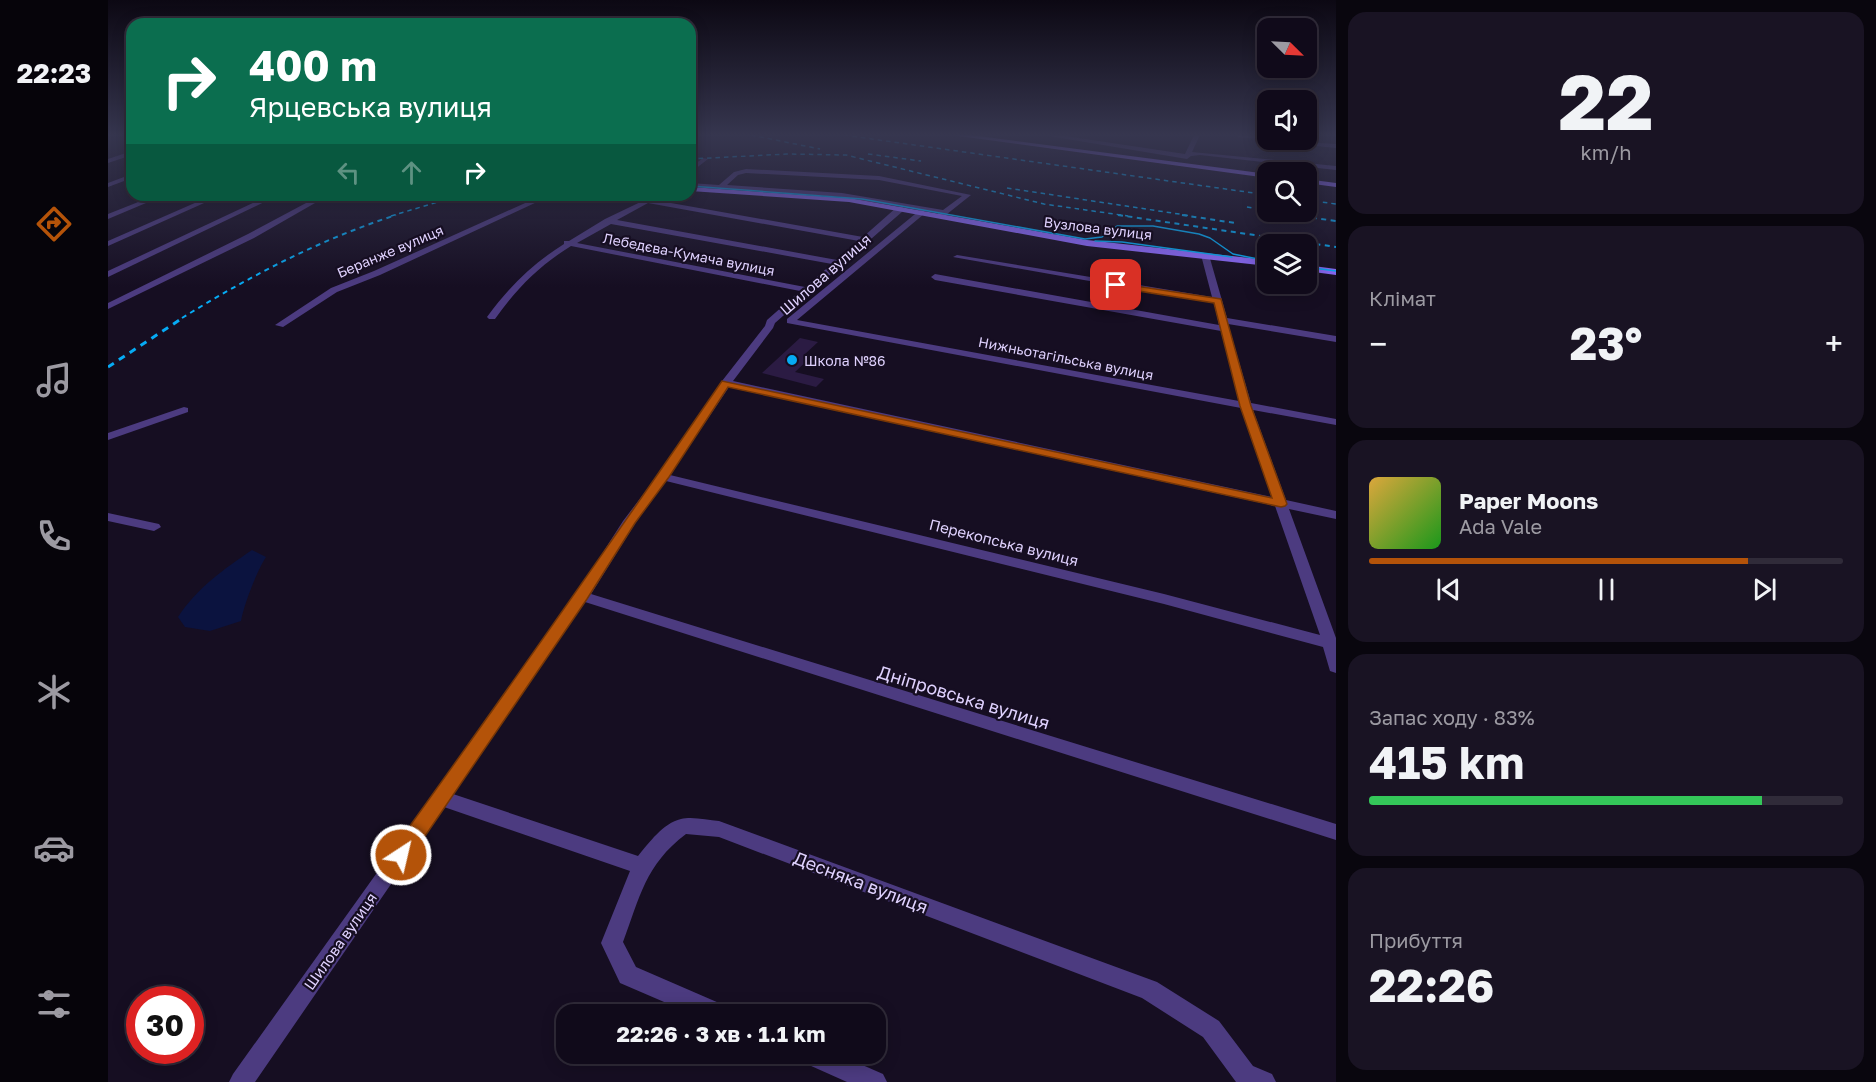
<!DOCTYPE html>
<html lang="uk">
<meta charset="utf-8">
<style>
body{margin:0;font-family:"Golos Text",sans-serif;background:#191323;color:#f1f3f6;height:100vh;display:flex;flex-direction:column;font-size:22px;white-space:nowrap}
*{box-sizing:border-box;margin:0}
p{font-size:20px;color:#9c9aa2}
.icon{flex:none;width:33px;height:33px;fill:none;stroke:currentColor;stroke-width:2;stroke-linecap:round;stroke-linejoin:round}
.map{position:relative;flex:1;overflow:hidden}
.drawer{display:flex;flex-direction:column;gap:12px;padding:12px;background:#09060e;width:540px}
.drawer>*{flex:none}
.banner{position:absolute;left:18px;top:18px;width:570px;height:183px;border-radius:18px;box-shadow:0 3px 15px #0003,0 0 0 2px #302b39;background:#0b6e4f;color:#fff;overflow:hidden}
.needle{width:39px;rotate:114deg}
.fabs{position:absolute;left:1149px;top:18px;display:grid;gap:12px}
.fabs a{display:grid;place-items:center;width:60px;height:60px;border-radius:12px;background:#100a1a;box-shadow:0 3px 15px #0003,0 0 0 2px #302b39;font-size:30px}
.speed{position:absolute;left:18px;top:986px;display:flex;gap:12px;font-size:30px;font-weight:700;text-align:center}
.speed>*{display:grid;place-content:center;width:78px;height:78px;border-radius:50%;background:#100a1a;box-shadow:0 3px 15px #0003,0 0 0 2px #302b39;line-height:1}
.speed .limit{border:9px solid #d22;background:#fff;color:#111}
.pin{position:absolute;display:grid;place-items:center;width:51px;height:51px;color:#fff;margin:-26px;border-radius:12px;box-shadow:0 3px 9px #0006}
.me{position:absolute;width:66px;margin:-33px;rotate:35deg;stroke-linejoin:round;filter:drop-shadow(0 0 4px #0008)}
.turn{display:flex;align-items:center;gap:21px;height:126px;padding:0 24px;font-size:27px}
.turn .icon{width:78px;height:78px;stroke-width:2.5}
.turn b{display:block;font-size:42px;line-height:51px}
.lanes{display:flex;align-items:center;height:57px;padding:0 24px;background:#0003;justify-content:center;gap:30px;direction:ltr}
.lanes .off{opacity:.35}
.big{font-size:45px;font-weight:700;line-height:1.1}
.drawer .card{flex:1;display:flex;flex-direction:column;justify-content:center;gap:9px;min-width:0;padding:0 21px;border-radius:18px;background:#191323}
.drawer .dial{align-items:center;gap:0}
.dial b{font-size:78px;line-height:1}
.song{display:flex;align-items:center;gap:18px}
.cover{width:72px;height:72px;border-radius:9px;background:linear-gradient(135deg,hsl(40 70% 55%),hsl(120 70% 35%))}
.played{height:6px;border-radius:3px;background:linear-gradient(90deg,#b45309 80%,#302b39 80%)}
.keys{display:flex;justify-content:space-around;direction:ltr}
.heat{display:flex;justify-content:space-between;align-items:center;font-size:33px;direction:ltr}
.charge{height:9px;border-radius:4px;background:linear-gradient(90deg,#34c759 83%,#302b39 0)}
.trip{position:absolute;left:448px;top:1004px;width:330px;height:60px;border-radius:18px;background:#100a1a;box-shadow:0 3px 15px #0003,0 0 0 2px #302b39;font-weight:700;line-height:60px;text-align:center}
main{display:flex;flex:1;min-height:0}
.tab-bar{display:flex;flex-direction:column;width:108px;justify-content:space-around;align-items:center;background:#06040a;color:#9c9aa2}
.tab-bar .icon{width:42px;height:42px}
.tab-bar .active{color:#b45309}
.tab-bar b{font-size:27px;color:#f1f3f6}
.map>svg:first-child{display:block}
</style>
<main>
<nav class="tab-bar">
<b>22:23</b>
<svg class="icon active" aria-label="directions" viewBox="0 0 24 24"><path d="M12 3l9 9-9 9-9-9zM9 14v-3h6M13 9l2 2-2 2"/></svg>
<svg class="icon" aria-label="music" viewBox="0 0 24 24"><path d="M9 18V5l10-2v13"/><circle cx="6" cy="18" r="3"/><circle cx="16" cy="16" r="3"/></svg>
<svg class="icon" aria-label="phone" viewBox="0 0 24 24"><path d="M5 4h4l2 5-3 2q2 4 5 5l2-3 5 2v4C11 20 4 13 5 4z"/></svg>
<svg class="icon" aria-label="climate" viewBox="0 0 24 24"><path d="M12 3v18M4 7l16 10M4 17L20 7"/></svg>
<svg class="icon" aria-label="car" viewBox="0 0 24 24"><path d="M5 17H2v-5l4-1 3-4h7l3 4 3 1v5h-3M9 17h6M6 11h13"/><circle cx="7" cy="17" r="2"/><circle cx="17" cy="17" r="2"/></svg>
<svg class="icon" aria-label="filters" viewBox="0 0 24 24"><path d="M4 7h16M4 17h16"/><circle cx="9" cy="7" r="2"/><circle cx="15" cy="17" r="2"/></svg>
</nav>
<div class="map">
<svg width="1228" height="1082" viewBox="0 0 1228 1082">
<rect width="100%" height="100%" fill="#160e22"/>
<path fill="#0b133f" d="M144,550L158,557C149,571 136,604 133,621L102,631L77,627L70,617C89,588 116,569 144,550Z"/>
<path fill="#2b1b43" d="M692,338L710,342L697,354L704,356L687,372L716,379L708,387L654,373Z"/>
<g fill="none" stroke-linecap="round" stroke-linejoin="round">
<g fill="#4c3b80" fill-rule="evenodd">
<path d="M935,135H951L1077,154L1086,135H1092L1084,152L1228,166V170L1092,155L1083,156L1079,159Z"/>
<path d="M1127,135L1160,136L1161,140L1130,137Z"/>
<path d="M1166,140L1228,144V148L1169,142Z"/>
<path d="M24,151V155L0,163V159Z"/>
<path d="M595,158L600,159L582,173V168Z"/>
<path d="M638,169L771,176L863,195L834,218H828L830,213L816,211V214L689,320L1131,401L1113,331L827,280L823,277L827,274L1111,325L1106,303L845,257L849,255L1104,297L1093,255L1097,253L1101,255L1119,318L1228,336V342L1120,324L1143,403L1228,419V425L1145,410L1178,500L1228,511V519L1181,509L1228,638V673L1222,671L1215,647L1056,604L558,481L528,522L483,594L1228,824V840L477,602L345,794L530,856C541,843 555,823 573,819C584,816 599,820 611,821L1049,982L1111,1021L1145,1066L1164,1074L1168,1082H1128L1095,1037L1034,998L611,837L578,834C537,865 532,897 515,942L528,967L618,1006L621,1014H584L512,983L493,943L522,871L336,807L147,1082H121L125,1074L469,593L515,521L550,475L614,381L657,326L659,320L692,291L463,246C432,265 408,289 387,319H381L379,317C401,287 424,264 456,244V241H461L497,219L545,196L548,198L546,200L755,237L789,207H795V211L667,323L665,328L625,381L1164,497L1133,408L679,323V319L812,210L734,197L582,187V183L611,185L626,172ZM638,173L771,180L854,196L835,210L734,193L619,185L630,175ZM540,203L751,241L729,260L509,220ZM503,224L724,264L697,287L469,243ZM621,387L1167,506L1212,635L1056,594L562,475Z"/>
<path d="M24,174V178L0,187V183Z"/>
<path d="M48,195H57L0,219V214Z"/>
<path d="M105,195H114L0,246V241Z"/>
<path d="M162,195H171L0,277V271Z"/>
<path d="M213,195H221L146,238L0,309V303L140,234Z"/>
<path d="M435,195H444L272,275L229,292L175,327L167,325L223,288L266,271Z"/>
<path d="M76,407L80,408V412L0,440V433Z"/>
<path d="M0,513L51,524L53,527L46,531L0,521Z"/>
<path d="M688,1053H727L775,1074L779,1082H739L692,1061Z"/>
</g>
<g fill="#8c6afb" fill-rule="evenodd">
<path d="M843,135H863L1160,174V178Z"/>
<path d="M1198,179L1228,183V187L1198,183Z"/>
<path d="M582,187L741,198L979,240L1160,260V266L979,246L741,202L582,191Z"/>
<path d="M1198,265L1228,269V275L1198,271Z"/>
</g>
<g stroke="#06abf4" stroke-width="1.5">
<path d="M582,186L754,199L977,239L994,237L1009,226H1045L1091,234L1102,238L1125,254L1160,261"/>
<path d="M987,241L1014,242L1124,257"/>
<path d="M1198,267L1228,271"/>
</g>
<g stroke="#06abf4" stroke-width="1.5" stroke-dasharray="4.5 4" stroke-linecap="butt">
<path d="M643,135L712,149"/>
<path d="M736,135L1160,195"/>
<path d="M760,154L813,161"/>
<path d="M582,159L679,154L738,155L936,204L1020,216"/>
<path d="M899,188L1084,216"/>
<path d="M1198,200L1228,204"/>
<path d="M1139,207L1160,211"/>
<path d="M1165,212L1196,216"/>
<path d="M283,216L353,195"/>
</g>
<g stroke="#06abf4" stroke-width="2" stroke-dasharray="5 4.5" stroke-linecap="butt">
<path d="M1010,215L1228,247"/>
<path d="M1074,215L1127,223"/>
<path d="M1185,215L1228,221"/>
<path d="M74,318C142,276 211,240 288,215"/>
</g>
<path stroke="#06abf4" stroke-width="3" stroke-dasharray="7 6" stroke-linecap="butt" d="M0,367L76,317"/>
</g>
<linearGradient id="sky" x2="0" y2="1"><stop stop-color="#0c0813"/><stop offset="0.47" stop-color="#36364f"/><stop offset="1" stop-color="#36364f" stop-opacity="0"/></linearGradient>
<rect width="1228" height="287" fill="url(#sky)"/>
<path fill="#b45309" stroke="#753606" stroke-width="1.5" d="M1008,283L1113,299L1143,406L1179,504L1177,506L1173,507L620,387L561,477L527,523L479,599L300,861L293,863L286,861L283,855L286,848C397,694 506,538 614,381L1164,498L1132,406L1106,303L1005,287V284Z"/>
<circle fill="#06abf4" stroke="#160e22" stroke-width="2" cx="684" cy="360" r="6"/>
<g text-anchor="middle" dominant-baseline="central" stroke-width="4.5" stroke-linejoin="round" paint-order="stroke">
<g font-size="14" fill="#dfd1fe" stroke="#160e22">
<text transform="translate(990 228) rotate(7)">Вузлова вулиця</text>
<text transform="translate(282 251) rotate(-23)">Беранже вулиця</text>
<text transform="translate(581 254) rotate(11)">Лебедєва-Кумача вулиця</text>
<text transform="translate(958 358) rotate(11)">Нижньотагільська вулиця</text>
</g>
<g font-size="14" fill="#dfd1fe" stroke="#160e22" text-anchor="start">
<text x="696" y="360">Школа №86</text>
</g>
<g font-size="15" fill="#dfd1fe" stroke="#160e22">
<text transform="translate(717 274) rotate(-41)">Шилова вулиця</text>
<text transform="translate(896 542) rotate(14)">Перекопська вулиця</text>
<text transform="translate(232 941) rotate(-55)">Шилова вулиця</text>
</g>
<g font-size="18" fill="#dfd1fe" stroke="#160e22">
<text transform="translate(856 697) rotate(17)">Дніпровська вулиця</text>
<text transform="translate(753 882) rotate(21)">Десняка вулиця</text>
</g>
</g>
</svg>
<div class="fabs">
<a><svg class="needle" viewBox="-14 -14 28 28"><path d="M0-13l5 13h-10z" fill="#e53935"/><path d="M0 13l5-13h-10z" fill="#9c9aa2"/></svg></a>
<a><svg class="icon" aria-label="sound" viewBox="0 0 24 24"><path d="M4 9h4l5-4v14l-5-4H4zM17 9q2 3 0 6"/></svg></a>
<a><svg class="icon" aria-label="search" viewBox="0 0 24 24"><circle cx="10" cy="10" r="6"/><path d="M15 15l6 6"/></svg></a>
<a><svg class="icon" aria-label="layers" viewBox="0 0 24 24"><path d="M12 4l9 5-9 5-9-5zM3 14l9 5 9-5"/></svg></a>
</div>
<div class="speed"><div class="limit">30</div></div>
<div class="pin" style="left:1008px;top:285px;background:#d93025"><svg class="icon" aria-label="arrive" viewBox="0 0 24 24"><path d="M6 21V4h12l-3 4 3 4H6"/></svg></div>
<svg class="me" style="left:293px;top:855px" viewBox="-20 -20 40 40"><circle r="17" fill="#b45309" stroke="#fff" stroke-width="3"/><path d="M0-11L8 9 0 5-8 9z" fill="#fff"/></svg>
<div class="trip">22:26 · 3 хв · 1.1 km</div>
<div class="banner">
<div class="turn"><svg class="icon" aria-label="right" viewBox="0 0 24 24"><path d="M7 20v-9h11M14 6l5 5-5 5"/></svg><div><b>400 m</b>Ярцевська вулиця</div></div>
<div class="lanes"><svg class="icon off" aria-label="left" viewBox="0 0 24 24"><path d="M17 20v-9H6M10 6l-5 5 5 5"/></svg><svg class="icon off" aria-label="ahead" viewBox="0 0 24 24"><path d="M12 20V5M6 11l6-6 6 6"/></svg><svg class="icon" aria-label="right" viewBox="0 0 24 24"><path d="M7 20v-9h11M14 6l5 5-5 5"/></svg></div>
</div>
</div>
<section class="drawer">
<div class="card dial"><b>22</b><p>km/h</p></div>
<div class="card"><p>Клімат</p>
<div class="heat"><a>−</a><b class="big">23°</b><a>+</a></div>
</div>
<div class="card">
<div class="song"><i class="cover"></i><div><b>Paper Moons</b><p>Ada Vale</p></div></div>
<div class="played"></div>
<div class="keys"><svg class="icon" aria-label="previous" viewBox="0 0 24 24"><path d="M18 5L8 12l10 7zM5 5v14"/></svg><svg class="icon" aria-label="pause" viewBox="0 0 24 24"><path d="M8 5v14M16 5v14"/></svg><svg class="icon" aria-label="next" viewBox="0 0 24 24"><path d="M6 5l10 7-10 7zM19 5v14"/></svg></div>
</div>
<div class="card"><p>Запас ходу · 83%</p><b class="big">415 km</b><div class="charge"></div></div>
<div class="card"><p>Прибуття</p><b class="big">22:26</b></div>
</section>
</main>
